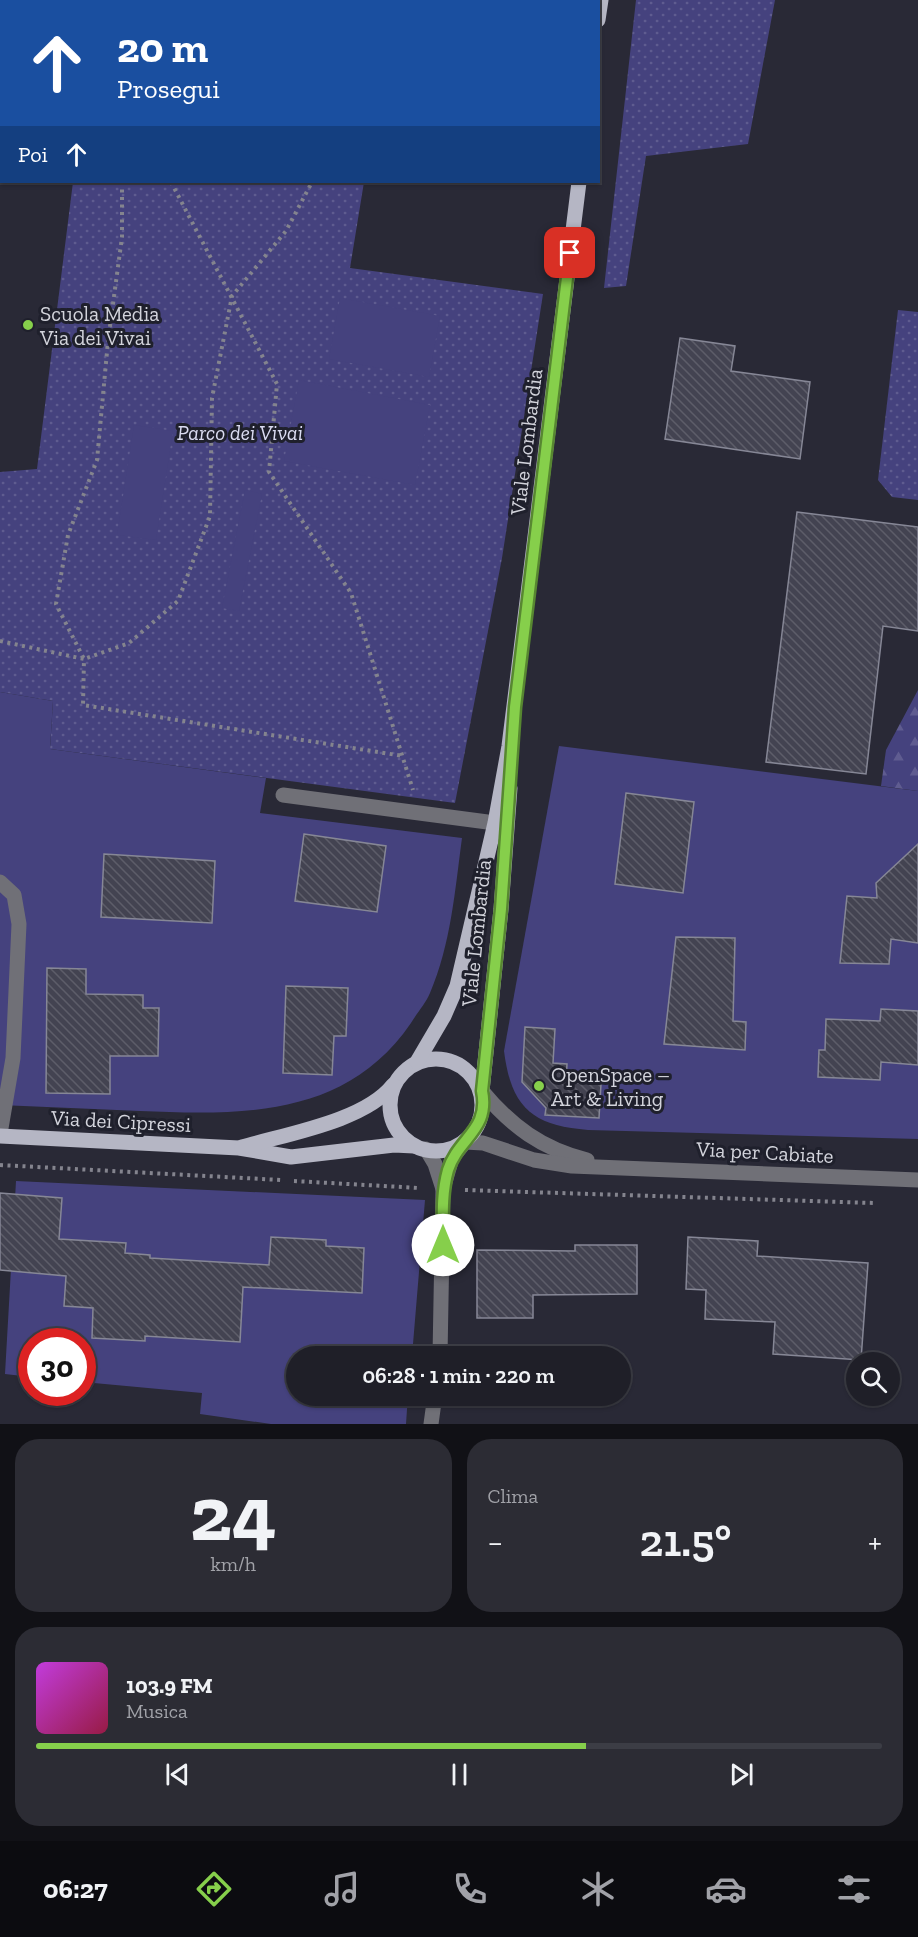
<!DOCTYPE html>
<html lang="it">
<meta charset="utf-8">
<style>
body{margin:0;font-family:"Zilla Slab",serif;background:#2c2c34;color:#f1f3f6;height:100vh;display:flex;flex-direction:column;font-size:22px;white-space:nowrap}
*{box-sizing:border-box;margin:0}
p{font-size:20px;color:#a1a2a8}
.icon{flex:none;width:33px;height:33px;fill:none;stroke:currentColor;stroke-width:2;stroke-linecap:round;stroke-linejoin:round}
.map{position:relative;height:1424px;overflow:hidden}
.details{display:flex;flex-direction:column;gap:15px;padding:15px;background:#111116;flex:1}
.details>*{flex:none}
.banner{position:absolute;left:0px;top:0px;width:600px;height:183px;box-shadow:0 2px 4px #0004,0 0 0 2px #3c3d45;background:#1a4fa0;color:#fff;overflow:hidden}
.tools{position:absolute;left:846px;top:1352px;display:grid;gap:12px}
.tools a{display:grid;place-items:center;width:54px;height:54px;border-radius:50%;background:#1f1f28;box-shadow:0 2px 4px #0004,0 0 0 2px #3c3d45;font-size:30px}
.speed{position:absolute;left:18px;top:1328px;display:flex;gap:12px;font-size:30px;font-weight:700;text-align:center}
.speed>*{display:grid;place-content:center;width:78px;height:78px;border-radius:50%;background:#1f1f28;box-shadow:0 2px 4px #0004,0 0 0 2px #3c3d45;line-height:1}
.speed .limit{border:9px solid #d22;background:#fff;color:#111}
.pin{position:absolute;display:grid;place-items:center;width:51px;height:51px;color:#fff;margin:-26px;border-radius:12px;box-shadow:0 3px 9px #0006}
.me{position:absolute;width:66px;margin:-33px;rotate:0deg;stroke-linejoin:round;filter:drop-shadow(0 0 4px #0008)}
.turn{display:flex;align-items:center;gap:21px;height:126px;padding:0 18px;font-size:27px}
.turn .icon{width:78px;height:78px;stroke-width:2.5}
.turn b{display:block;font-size:42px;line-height:51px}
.then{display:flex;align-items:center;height:57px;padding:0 18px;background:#0003;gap:12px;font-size:22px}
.big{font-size:45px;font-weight:600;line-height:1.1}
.details .card{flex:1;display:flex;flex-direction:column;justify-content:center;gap:9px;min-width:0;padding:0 21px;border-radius:24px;background:#2c2c34}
.details .dial{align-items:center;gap:0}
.dial b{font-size:78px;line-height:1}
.song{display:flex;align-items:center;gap:18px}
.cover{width:72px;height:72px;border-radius:9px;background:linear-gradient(135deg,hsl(290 70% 55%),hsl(340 70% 35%))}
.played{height:6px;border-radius:3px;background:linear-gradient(90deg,#86cf4b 65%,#3c3d45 65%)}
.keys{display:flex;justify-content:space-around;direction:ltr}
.heat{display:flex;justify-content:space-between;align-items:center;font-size:33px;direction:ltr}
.details .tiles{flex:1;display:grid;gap:15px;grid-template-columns:1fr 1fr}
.card:last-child{grid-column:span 2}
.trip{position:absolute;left:286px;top:1346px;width:345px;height:60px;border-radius:30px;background:#1f1f28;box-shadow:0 2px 4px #0004,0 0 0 2px #3c3d45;font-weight:600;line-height:60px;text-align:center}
.tabs{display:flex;height:96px;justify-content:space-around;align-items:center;background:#0c0c10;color:#a1a2a8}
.tabs .icon{width:42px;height:42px}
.tabs .on{color:#86cf4b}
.tabs b{font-size:27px;color:#f1f3f6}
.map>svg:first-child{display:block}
</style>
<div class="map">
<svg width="918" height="1424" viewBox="0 0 918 1424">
<defs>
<pattern id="grass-dots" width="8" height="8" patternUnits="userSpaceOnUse" patternTransform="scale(1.5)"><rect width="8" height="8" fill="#45427e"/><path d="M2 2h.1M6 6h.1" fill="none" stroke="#5f5c90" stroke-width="1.8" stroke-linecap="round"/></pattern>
<pattern id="forest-firs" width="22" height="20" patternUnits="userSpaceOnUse" patternTransform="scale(1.5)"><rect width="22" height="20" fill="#45427e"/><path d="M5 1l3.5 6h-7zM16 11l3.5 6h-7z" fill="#5f5c90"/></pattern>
<pattern id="building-back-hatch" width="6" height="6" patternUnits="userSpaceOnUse" patternTransform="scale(1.5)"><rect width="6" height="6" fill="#434351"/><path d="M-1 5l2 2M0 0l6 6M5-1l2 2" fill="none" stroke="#5d5d69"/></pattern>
</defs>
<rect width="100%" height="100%" fill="#292936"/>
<g fill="url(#grass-dots)">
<path d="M0,0H394L2,2L1,41Z"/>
<path d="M636,0H775L748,144L646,156L626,286L604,288Z"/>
<path d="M73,182H364L350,268L543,294L502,558L455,803L50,749L53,701L0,692V472L37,469Z"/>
<path d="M898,310L918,312V500L892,497L878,480Z"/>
</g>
<path fill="url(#forest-firs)" d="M918,690V791L881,786L886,750Z"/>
<g fill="#45427e">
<path d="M340,298L440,316L429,377L329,359Z"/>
<path d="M299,380L430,405L415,485L284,461Z"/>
<path d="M134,425L173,431L156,540L117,535Z"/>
<path d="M245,490L262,494L239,611L222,608Z"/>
<path d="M0,692L53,701L50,749L266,778L260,813L462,838C455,890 451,944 430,993C426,1003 417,1013 411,1023C346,1118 242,1115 140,1111C94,1109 47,1107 0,1105Z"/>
<path d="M559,746L918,791V1139L588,1130C532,1126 511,1107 504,1051Z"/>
<path d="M16,1181L425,1200L412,1356H297V1395H408L406,1424H271L200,1414L202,1393L83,1382L82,1341H32L31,1377L5,1374Z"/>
</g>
<g fill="url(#building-back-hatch)" stroke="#868796" stroke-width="1.5">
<path d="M680,338L735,346L731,371L810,382L800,459L665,439Z"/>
<path d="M797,512L918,527V631L883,626L866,774L766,762Z"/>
<path d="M626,793L694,802L683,893L615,884Z"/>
<path d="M304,834L386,846L377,912L295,901Z"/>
<path d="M918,844V943L891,939L889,964L840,963L847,896L877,898L876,883Z"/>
<path d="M104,854L215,861L212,923L101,917Z"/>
<path d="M676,937L735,938L733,1021L746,1022L745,1050L664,1044Z"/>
<path d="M47,968L86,969V994L143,995V1008H159L158,1056H110V1094L46,1093Z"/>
<path d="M286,986L348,988L346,1036H334L332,1075L283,1073Z"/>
<path d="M881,1009L918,1011V1065L881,1062L880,1080L818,1077L819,1050H825L826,1019L880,1021Z"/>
<path d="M525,1027L555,1029L553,1063L567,1064L566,1082L601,1084L599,1118L545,1115L546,1108L522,1082Z"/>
<path d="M0,1193L62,1198L59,1239L126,1243L125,1253L150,1255V1258L269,1265L271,1237L326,1240V1246L364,1248L362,1293L243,1287L240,1342L145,1336V1341L92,1338L93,1308L64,1306L66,1276L0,1270Z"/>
<path d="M688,1237L758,1241L757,1256L868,1263L861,1360L773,1354L775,1322L705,1319L706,1290L686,1289Z"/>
<path d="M575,1245H637V1294L533,1295V1318H477V1250L575,1251Z"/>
</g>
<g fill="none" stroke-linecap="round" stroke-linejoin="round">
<g stroke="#84848e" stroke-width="4" stroke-dasharray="3 4.5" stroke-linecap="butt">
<path d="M56,0L58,2"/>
<path d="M114,0L115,2"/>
<path d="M296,0L297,2"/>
<path d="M122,182V237L108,341L97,460L68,535L56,604L84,659L129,643L178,601L210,516L212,398L232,296L286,231L312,182"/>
<path d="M171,182L277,384L269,472L351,593L413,790"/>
<path d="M0,641L84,659L83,705L403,756"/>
<path d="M0,1165L281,1180"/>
<path d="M294,1181L419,1188"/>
<path d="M465,1190L874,1203"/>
</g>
<g stroke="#707077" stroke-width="15">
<path d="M283,795L495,823"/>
<path d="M0,882L14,895L19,924L13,1058L0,1134"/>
<path d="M482,1091C511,1126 542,1149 587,1160"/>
<path d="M426,1149L435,1164L443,1189L440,1356"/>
<path d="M443,1189L452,1158L465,1142L483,1143L534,1160L572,1166L918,1180"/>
<path d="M431,1424L435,1395"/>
</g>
<g stroke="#b5b6c4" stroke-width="15">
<path d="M598,20L601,0"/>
<circle cx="436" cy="1105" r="46"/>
<path d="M417,1062L444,1016L457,986L495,823L509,746L579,182"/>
<path d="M482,1091L501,909L510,788"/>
<path d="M0,1136L239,1148L291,1157L394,1145L414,1146"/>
<path d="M242,1147C286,1134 365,1121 393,1085"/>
</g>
</g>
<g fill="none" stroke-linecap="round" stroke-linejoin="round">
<defs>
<path id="route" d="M443,1245C443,1220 441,1195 448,1170C458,1138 490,1130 482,1091L501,909L515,707L570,253"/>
</defs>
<use href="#route" stroke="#578731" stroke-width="15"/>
<use href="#route" stroke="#86cf4b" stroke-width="10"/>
</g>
<g fill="#86cf4b" stroke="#1f202c" stroke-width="2">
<circle cx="28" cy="325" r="6"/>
<circle cx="539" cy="1086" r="6"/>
</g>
<g text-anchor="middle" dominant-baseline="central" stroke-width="6" stroke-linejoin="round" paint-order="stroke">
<g font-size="21" fill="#d3d4dc" stroke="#1f202c" text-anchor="start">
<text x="40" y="313">Scuola Media<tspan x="40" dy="24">Via dei Vivai</tspan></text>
<text x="551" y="1074">OpenSpace –<tspan x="551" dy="24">Art &amp; Living</tspan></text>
</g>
<g font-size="21" font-style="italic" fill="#dbdcf2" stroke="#1f202c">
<text x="240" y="432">Parco dei Vivai</text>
</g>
<g font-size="21" fill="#d3d4dc" stroke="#1f202c">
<text transform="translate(526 442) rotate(-83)">Viale Lombardia</text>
<text transform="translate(476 933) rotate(-84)">Viale Lombardia</text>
<text transform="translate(121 1121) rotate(3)">Via dei Cipressi</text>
<text transform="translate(765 1152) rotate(3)">Via per Cabiate</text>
</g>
</g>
</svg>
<div class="tools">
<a><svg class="icon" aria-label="search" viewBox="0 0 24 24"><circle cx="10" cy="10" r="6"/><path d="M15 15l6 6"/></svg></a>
</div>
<div class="speed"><div class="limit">30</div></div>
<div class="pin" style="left:570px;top:253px;background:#d93025"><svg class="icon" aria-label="arrive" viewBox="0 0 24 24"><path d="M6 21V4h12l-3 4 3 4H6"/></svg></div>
<svg class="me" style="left:443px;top:1245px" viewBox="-20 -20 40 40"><circle r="19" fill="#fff"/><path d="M0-13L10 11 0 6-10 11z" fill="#86cf4b"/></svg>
<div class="trip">06:28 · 1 min · 220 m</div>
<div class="banner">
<div class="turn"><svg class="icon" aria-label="ahead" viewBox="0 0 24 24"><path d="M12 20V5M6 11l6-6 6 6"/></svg><div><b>20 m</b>Prosegui</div></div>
<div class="then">Poi<svg class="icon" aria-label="ahead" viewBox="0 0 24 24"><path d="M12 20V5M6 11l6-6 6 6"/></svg></div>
</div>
</div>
<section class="details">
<div class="tiles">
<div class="card dial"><b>24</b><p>km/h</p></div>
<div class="card"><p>Clima</p>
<div class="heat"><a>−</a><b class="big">21.5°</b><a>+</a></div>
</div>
<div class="card">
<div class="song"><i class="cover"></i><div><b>103.9 FM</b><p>Musica</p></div></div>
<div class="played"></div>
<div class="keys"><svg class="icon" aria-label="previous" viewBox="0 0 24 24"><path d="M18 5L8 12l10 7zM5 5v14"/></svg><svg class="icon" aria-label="pause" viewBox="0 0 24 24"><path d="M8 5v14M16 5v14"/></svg><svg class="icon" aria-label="next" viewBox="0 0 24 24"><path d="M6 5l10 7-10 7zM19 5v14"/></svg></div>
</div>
</div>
</section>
<nav class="tabs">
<b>06:27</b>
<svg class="icon on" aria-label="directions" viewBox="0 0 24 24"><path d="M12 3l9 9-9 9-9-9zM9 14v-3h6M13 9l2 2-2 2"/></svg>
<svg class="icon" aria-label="music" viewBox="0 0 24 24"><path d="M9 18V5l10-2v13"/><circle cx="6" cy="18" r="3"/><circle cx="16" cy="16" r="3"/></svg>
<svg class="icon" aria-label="phone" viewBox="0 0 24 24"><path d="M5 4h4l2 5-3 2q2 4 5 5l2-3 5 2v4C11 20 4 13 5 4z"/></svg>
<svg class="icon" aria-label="climate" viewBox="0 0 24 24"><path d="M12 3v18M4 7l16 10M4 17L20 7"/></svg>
<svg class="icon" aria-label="car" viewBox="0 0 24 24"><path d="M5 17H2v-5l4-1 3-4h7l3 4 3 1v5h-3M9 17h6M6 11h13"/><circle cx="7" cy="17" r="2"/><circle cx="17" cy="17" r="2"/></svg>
<svg class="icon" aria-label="filters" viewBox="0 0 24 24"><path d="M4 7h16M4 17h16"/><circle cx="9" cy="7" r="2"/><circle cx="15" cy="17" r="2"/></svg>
</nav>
